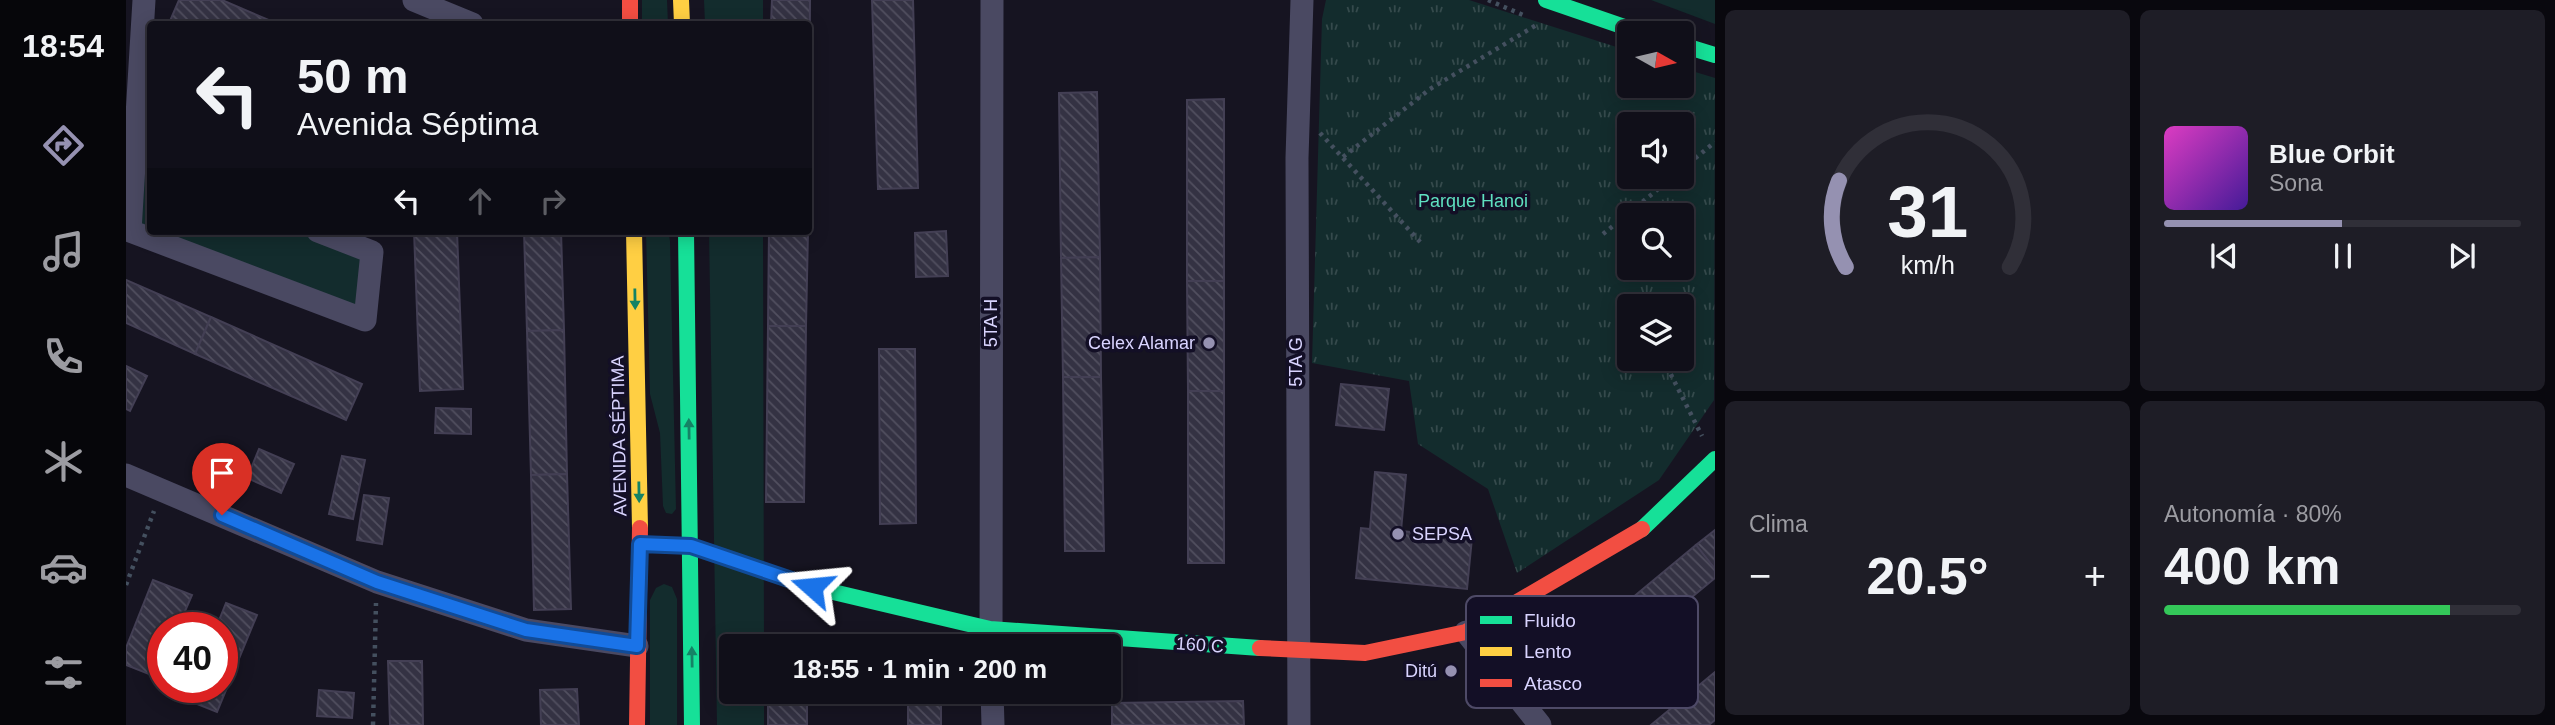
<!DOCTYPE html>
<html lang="es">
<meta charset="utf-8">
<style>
body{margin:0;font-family:Helvetica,sans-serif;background:#1e1d26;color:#f1f3f6;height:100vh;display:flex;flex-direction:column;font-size:26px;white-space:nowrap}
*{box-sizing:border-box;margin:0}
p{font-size:23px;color:#9c9ca2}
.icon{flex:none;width:38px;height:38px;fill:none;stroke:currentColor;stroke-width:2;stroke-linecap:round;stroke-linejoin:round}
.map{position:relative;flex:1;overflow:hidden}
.sheet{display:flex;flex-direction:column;gap:10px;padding:10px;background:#09080e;width:840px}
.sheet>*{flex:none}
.banner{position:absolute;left:21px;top:21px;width:665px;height:214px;border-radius:7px;box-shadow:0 4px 18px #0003,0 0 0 2px #302f38;background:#100f19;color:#f1f3f6;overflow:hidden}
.needle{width:46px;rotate:98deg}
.buttons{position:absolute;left:1491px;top:21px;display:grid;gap:14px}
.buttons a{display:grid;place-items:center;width:77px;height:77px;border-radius:7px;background:#100f19;box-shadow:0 4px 18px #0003,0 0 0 2px #302f38;font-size:35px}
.speed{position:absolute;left:21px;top:612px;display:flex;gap:14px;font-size:35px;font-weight:700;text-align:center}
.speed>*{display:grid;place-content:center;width:91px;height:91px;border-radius:50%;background:#100f19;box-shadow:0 4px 18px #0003,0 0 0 2px #302f38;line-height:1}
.speed .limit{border:10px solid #d22;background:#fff;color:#111}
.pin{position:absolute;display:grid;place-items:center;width:60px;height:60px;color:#fff;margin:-72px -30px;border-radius:50% 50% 50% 0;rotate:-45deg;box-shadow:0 0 7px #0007}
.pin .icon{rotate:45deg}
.me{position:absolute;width:77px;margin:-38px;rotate:288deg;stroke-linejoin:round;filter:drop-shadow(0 0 5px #0008)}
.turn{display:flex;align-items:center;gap:24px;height:147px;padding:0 35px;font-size:32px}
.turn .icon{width:91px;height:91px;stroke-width:2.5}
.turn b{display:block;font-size:49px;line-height:60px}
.lanes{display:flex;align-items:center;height:66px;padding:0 35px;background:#0003;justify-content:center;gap:35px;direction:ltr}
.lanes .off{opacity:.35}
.big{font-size:52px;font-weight:800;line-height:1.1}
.sheet .card{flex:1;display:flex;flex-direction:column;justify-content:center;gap:10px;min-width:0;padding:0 24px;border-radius:10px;background:#1e1d26}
.sheet .dial{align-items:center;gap:0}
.dial svg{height:182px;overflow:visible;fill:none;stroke:#302f38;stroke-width:7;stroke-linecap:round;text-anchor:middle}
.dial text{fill:#f1f3f6;stroke:none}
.song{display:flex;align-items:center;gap:21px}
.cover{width:84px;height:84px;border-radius:10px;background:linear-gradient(135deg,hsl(310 70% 55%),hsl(260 70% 35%))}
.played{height:7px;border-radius:4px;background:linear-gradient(90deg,#9591b1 50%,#302f38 50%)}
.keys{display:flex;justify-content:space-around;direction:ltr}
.heat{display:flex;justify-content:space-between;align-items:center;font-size:38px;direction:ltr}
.charge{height:10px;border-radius:5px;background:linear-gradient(90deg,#34c759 80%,#302f38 0)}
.sheet .tiles{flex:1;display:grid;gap:10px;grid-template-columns:repeat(2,1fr)}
.trip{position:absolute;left:593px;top:634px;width:402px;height:70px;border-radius:7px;background:#100f19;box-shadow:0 4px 18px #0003,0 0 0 2px #302f38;font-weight:800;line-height:70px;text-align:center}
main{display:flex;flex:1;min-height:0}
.menu{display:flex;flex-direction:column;width:126px;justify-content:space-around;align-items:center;background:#06060a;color:#9c9ca2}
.menu .icon{width:49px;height:49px}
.menu .current{color:#9591b1}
.menu b{font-size:32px;color:#f1f3f6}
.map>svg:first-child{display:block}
</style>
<main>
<nav class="menu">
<b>18:54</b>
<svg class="icon current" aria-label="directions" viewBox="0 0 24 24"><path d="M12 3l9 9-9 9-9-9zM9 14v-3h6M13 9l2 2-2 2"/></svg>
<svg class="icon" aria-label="music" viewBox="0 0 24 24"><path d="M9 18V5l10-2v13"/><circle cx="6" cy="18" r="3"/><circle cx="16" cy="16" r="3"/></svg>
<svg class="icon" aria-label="phone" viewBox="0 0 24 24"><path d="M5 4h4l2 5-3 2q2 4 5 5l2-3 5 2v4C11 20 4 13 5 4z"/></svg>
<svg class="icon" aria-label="climate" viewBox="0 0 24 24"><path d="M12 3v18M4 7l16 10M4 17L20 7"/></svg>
<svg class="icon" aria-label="car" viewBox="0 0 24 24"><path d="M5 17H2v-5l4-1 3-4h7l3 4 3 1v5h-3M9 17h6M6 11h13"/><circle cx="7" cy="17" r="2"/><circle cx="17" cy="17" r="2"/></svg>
<svg class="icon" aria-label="filters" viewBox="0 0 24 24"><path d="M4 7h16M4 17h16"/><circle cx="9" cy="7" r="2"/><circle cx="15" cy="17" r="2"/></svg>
</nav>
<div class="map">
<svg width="1589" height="725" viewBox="0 0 1589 725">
<defs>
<pattern id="park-tufts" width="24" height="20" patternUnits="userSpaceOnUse" patternTransform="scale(1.75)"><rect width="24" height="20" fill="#132c2d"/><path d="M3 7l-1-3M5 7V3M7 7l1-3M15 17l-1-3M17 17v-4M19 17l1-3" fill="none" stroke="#354a4c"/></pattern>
<pattern id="building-back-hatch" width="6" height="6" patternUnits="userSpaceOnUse" patternTransform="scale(1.75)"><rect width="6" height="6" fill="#343243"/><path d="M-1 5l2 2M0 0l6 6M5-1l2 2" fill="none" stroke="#514f5f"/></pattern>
</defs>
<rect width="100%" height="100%" fill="#161421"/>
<g fill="#132c2d">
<path d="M516,0H541L542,24H516Z"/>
<path d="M578,0H637V24H579Z"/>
<path d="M1525,0H1589V24Z"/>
<path d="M8,161L24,168V231H192L246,252L239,320L4,231Z"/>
<path d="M520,231H542L544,241L550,509L546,514L540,513L537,506L534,433L524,394Z"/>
<path d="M583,231H637L638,646H606V691H638V725H591Z"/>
<path d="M538,584L546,587L551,599V725H524V600L530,588Z"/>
</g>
<path fill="url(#park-tufts)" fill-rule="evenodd" d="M1200,0H1343L1503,51V86H1556V68L1589,78L1588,400L1533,480L1391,573L1362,489L1292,444L1283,381L1186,363L1196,19ZM1503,124H1556V177H1503ZM1503,215H1556V268H1503ZM1503,306H1556V359H1503Z"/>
<g fill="url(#building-back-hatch)" stroke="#433f54" stroke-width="2">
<path d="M53,0H96L152,24H52L44,21Z"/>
<path d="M646,0H684L683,148L682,24H645Z"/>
<path d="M746,0H787L792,188L752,189Z"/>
<path d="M971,92L974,257L935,258L933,93Z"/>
<path d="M1098,99V281H1061V100Z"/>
<path d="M288,231H331L337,389L294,391Z"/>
<path d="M398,231H435L438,330L401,331Z"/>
<path d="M643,231H682L680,326H642Z"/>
<path d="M820,231L822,276L790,277L789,233Z"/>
<path d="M974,257L975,377H937L935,258Z"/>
<path d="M0,280L85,317L69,354L0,323Z"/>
<path d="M1061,281H1098V391H1062Z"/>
<path d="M85,317L236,384L220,420L69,354Z"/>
<path d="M642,326H680L678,502H640Z"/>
<path d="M438,330L441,474L405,475L401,331Z"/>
<path d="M753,349H789L790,523L754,524Z"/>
<path d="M0,366L21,376L4,411L0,409Z"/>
<path d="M937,377H975L978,551H939Z"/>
<path d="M1215,384L1263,389L1258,430L1210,425Z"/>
<rect x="1062" y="391" width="36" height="172"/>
<path d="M310,408L345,409V434L309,433Z"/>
<path d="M133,449L168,464L155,493L121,478Z"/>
<path d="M216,456L239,460L227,519L203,514Z"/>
<path d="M1249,472L1280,475L1275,531L1346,538L1341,589L1230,578L1235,528L1244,529Z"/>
<path d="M441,474L445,609L408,610L405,475Z"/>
<path d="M238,495L263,498L256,544L231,540Z"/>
<path d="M1589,530V569L1570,545Z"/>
<path d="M1570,545L1589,569V578L1457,687L1434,658Z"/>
<path d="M27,580L66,595L56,618L82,628H37V667L33,678L0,665V648Z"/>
<path d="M100,603L131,615L91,712L61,700L66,688H96V628H90Z"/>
<rect x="642" y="633" width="39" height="13"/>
<path d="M262,661H296L297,725H264Z"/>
<path d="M1589,672V720L1583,725H1525Z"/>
<path d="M451,689L453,725H415L414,690Z"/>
<path d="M193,690L228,693L226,718L191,716Z"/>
<rect x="642" y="691" width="39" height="34"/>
<rect x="782" y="691" width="33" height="34"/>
<path d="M1117,701L1118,725H986V703Z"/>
</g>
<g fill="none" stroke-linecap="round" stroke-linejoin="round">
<g stroke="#44505f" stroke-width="4.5" stroke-dasharray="3.5 5" stroke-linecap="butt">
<path d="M1362,0L1397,15"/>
<path d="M1194,133L1296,244"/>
<path d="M1217,157L1304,89L1412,24"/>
<path d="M1556,169L1589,142"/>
<path d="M1477,234L1547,177"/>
<path d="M1510,306H1511"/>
<path d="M1537,359L1576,436"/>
<path d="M0,585L28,511"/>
<path d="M247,725L250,603"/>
</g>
<g stroke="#4a4962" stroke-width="23">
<path d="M18,0L4,231L239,320L246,252L192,231"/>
<path d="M288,0L346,24"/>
<path d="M0,475L251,582L400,630L511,646"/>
<path d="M1340,632L1414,725"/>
<path d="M865,646L866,0"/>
<path d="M866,691L867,725"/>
<path d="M1173,725L1171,158L1176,0"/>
</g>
<g stroke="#16e098" stroke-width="16">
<path d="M1420,0L1516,33"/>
<path d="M1556,45L1589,55"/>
<path d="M560,231L566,725"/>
<path d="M1516,529L1589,459"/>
<path d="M514,544L565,546L686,587L864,629L1134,648"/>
</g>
<g stroke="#ffcf43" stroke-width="16">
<path d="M555,0L556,24"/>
<path d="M508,231L514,528"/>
</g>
<g stroke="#f24e42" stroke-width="16">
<path d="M504,0V24"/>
<path d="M1134,648L1239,653L1340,632L1516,529"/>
<path d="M511,725L514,528"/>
</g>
</g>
<defs><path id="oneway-solid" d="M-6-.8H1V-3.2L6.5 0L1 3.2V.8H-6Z" transform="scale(1.75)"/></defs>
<g fill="#158265">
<use href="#oneway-solid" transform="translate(509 299) rotate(89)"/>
<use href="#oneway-solid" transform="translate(563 429) rotate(-91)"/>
<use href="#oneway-solid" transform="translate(513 492) rotate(89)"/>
<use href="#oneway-solid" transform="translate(566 657) rotate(-91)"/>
</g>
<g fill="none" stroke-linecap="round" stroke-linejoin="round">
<defs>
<path id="route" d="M96,515L251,582L400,630L511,646L514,544L565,546L686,587"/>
</defs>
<use href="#route" stroke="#114b97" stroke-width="18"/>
<use href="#route" stroke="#1a73e8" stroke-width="12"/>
</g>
<g fill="#9591b1" stroke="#130f26" stroke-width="2.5">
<circle cx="1083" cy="343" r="7"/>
<circle cx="1272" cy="534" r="7"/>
<circle cx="1325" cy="671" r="7"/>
</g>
<g text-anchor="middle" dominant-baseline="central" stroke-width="7" stroke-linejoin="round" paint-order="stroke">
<g font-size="18" fill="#5fe0c0" stroke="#130f26">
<text x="1347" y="201">Parque Hanoi</text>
</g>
<g font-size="18" fill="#d9d4ff" stroke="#130f26">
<text transform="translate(865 323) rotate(-90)">5TA H</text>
<text transform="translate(1170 362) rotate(-90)">5TA G</text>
<text transform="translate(493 436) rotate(-91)">AVENIDA SÉPTIMA</text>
<text transform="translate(1074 645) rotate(4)">160 C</text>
</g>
<g font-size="18" fill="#d9d4ff" stroke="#130f26" text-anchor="end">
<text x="1069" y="343">Celex Alamar</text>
<text x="1286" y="534" text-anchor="start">SEPSA</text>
<text x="1311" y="671">Ditú</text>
</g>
</g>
<rect x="1340" y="596" width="232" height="112" rx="10" fill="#130f26" stroke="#4e4a67" stroke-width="2"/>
<rect x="1354" y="616" width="32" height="8" fill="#16e098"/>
<rect x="1354" y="647" width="32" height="9" fill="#ffcf43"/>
<rect x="1354" y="679" width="32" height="8" fill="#f24e42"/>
<g font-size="19" fill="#d9d4ff">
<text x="1398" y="627">Fluido</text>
<text x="1398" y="658">Lento</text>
<text x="1398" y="690">Atasco</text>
</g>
</svg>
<div class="buttons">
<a><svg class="needle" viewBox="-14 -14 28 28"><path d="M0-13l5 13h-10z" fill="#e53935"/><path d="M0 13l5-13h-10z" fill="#9c9ca2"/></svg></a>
<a><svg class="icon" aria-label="sound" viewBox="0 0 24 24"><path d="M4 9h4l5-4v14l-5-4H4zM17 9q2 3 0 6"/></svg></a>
<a><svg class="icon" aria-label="search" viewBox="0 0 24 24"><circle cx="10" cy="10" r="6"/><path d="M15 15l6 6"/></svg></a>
<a><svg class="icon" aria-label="layers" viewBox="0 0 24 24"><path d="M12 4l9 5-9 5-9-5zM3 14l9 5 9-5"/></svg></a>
</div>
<div class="speed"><div class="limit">40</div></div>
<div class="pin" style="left:96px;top:515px;background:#d93025"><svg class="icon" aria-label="arrive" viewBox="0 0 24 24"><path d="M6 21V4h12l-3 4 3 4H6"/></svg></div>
<svg class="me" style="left:686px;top:587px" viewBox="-20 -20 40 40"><path d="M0-17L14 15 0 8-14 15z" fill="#1a73e8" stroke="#fff" stroke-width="4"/></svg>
<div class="trip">18:55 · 1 min · 200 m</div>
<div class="banner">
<div class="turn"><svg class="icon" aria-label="left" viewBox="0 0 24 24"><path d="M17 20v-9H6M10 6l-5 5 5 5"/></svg><div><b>50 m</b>Avenida Séptima</div></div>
<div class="lanes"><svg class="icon" aria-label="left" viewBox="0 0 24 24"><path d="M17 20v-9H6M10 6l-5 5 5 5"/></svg><svg class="icon off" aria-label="ahead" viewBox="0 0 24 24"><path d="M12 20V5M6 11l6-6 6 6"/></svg><svg class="icon off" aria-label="right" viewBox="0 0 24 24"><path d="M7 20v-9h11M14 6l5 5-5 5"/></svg></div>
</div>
</div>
<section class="sheet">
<div class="tiles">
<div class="card dial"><svg viewBox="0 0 100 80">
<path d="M14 69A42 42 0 1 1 86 69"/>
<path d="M14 69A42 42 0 0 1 11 31" stroke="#9591b1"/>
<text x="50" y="56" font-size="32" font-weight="700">31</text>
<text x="50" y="72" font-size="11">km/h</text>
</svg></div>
<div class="card">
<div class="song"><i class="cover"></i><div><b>Blue Orbit</b><p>Sona</p></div></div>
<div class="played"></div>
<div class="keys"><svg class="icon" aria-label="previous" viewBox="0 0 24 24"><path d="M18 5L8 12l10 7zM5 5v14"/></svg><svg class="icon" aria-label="pause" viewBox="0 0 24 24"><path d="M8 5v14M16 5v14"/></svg><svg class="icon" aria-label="next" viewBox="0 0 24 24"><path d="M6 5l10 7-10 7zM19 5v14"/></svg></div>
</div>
<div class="card"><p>Clima</p>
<div class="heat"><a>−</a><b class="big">20.5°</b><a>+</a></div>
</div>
<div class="card"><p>Autonomía · 80%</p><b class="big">400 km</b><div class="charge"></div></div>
</div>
</section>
</main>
